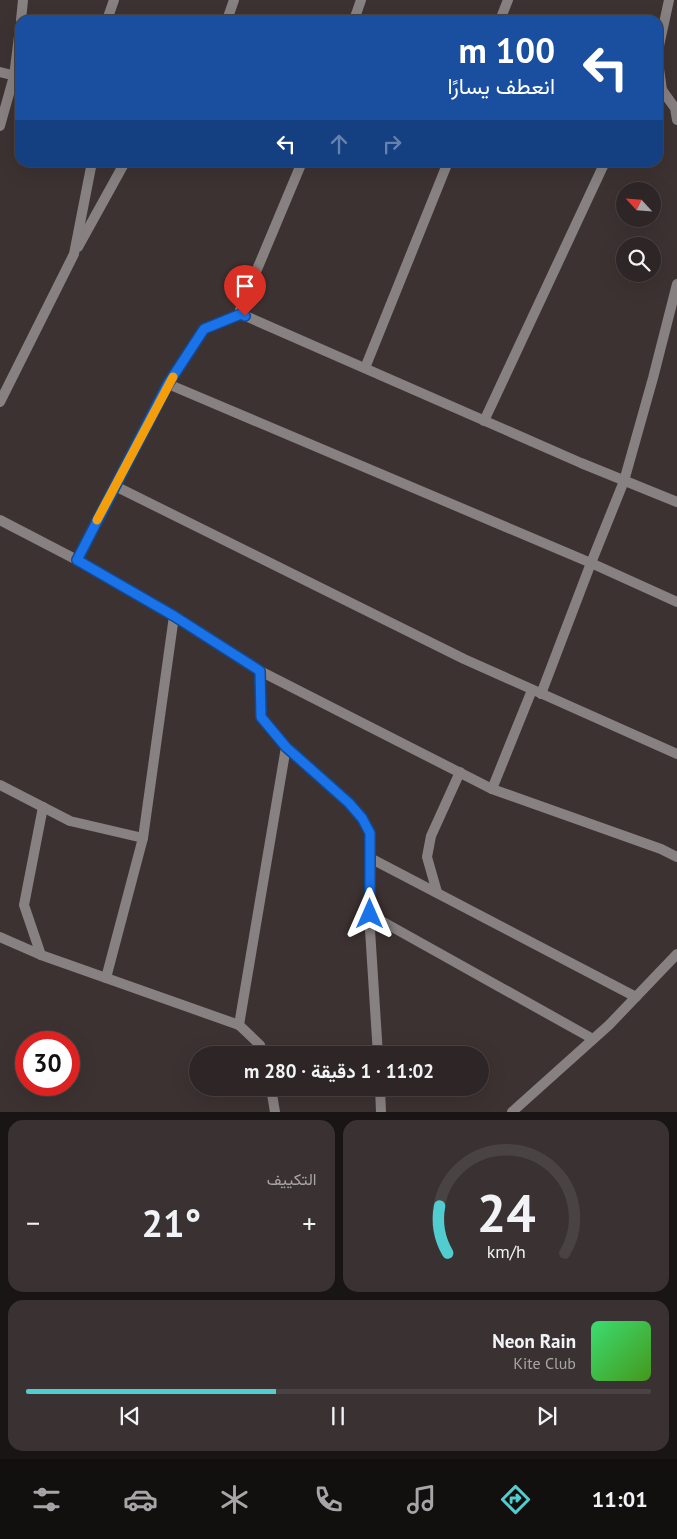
<!DOCTYPE html>
<html lang="ar">
<meta charset="utf-8">
<style>
body{margin:0;font-family:"PT Sans",Vazirmatn,sans-serif;background:#3a3232;color:#f1f3f6;direction:rtl;height:100vh;display:flex;flex-direction:column;font-size:19px;white-space:nowrap}
*{box-sizing:border-box;margin:0}
p{font-size:16px;color:#a7a5a7}
.icon{flex:none;width:28px;height:28px;fill:none;stroke:currentColor;stroke-width:2;stroke-linecap:round;stroke-linejoin:round}
.map{position:relative;height:1112px;overflow:hidden;direction:ltr}
.details{display:flex;flex-direction:column;gap:8px;padding:8px;background:#191515;flex:1}
.details>*{flex:none}
.guide{position:absolute;left:15px;top:15px;width:648px;height:152px;border-radius:15px;box-shadow:0 5px 20px #0002,0 0 0 1px #494343;direction:rtl;background:#1a4fa0;color:#fff;overflow:hidden}
.needle{width:32px;rotate:296deg}
.controls{position:absolute;left:616px;top:182px;display:grid;gap:10px}
.controls a{display:grid;place-items:center;width:45px;height:45px;border-radius:50%;background:#2e2626;box-shadow:0 5px 20px #0002,0 0 0 1px #494343;font-size:25px}
.speed{position:absolute;left:15px;top:1031px;display:flex;gap:10px;font-size:25px;font-weight:700;text-align:center}
.speed>*{display:grid;place-content:center;width:65px;height:65px;border-radius:50%;background:#2e2626;box-shadow:0 5px 20px #0002,0 0 0 1px #494343;line-height:1}
.speed .limit{border:8px solid #d22;background:#fff;color:#111}
.pin{position:absolute;display:grid;place-items:center;width:42px;height:42px;color:#fff;margin:-51px -21px;border-radius:50% 50% 50% 0;rotate:-45deg;box-shadow:0 0 5px #0007}
.pin .icon{rotate:45deg}
.me{position:absolute;width:55px;margin:-28px;rotate:0deg;stroke-linejoin:round;filter:drop-shadow(0 0 4px #0008)}
.turn{display:flex;align-items:center;gap:18px;height:105px;padding:0 25px;font-size:22px}
.turn .icon{width:65px;height:65px;stroke-width:2.5}
.turn b{display:block;font-size:35px;line-height:42px}
.lanes{display:flex;align-items:center;height:48px;padding:0 25px;background:#0003;justify-content:center;gap:25px;direction:ltr}
.lanes .off{opacity:.35}
.big{font-size:38px;font-weight:700;line-height:1.1}
.details .tile{flex:1;display:flex;flex-direction:column;justify-content:center;gap:8px;min-width:0;padding:0 18px;border-radius:15px;background:#3a3232}
.details .dial{align-items:center;gap:0}
.dial svg{height:130px;overflow:visible;fill:none;stroke:#494343;stroke-width:7;stroke-linecap:round;text-anchor:middle}
.dial text{fill:#f1f3f6;stroke:none}
.song{display:flex;align-items:center;gap:15px}
.cover{width:60px;height:60px;border-radius:8px;background:linear-gradient(135deg,hsl(140 70% 55%),hsl(100 70% 35%))}
.played{height:5px;border-radius:2px;background:linear-gradient(90deg,#52cdcf 40%,#494343 40%)}
.keys{display:flex;justify-content:space-around;direction:ltr}
.heat{display:flex;justify-content:space-between;align-items:center;font-size:28px;direction:ltr}
.details .tiles{flex:1;display:grid;gap:8px;grid-template-columns:1fr 1fr}
.tile:last-child{grid-column:span 2}
.trip{position:absolute;left:189px;top:1046px;width:300px;height:50px;border-radius:25px;background:#2e2626;box-shadow:0 5px 20px #0002,0 0 0 1px #494343;font-weight:700;line-height:50px;text-align:center;direction:rtl}
.tab-bar{display:flex;height:80px;justify-content:space-around;align-items:center;background:#120f0f;color:#a7a5a7}
.tab-bar .icon{width:35px;height:35px}
.tab-bar .current{color:#52cdcf}
.tab-bar b{font-size:22px;color:#f1f3f6}
.map>svg:first-child{display:block}
</style>
<div class="map">
<svg width="677" height="1112" viewBox="0 0 677 1112">
<rect width="100%" height="100%" fill="#3d3232"/>
<g fill="none" stroke-linecap="round" stroke-linejoin="round">
<g stroke="#878181" stroke-width="10">
<path d="M669,0L659,46V69L662,90L675,108L677,120"/>
<path d="M21,20L23,0"/>
<path d="M107,20L114,0"/>
<path d="M227,20L234,0"/>
<path d="M354,20L361,0"/>
<path d="M500,20L508,0"/>
<path d="M0,72L20,77"/>
<path d="M0,126L14,76L20,28"/>
<path d="M78,247L125,162"/>
<path d="M241,314L240,310L302,162"/>
<path d="M365,368L448,162"/>
<path d="M168,384L591,563L677,602"/>
<path d="M0,402L74,254L92,162"/>
<path d="M484,421L605,162"/>
<path d="M115,486L464,659L677,754"/>
<path d="M0,520L77,560L174,616L143,838L106,978"/>
<path d="M77,560L168,384L204,329L241,314L581,463L677,502"/>
<path d="M174,616L260,671L492,789L661,849L677,857"/>
<path d="M260,671L261,717L286,747L349,803L362,818L370,833L369,914L378,1055"/>
<path d="M541,694L591,563L624,481L653,378L677,284"/>
<path d="M0,785L70,821L143,838"/>
<path d="M492,789L532,690"/>
<path d="M370,858L636,997"/>
<path d="M437,892L427,857L431,836L460,772"/>
<path d="M369,914L593,1039"/>
<path d="M0,937L41,955L239,1025L260,1045L263,1055"/>
<path d="M41,955L24,905L43,807"/>
<path d="M239,1025L286,747"/>
<path d="M271,1088L275,1112"/>
<path d="M380,1088L381,1112"/>
<path d="M512,1112L609,1025L677,954"/>
</g>
</g>
<g fill="none" stroke-linecap="round" stroke-linejoin="round">
<defs>
<path id="route" d="M245,316L241,314L204,329L168,384L77,560L174,616L260,671L261,717L286,747L349,803L362,818L370,833V914"/>
</defs>
<use href="#route" stroke="#114b97" stroke-width="12"/>
<use href="#route" stroke="#1a73e8" stroke-width="9"/>
<path stroke="#f59e0b" stroke-width="9" d="M97,520L173,377"/>
</g>
</svg>
<div class="controls">
<a><svg class="needle" viewBox="-14 -14 28 28"><path d="M0-13l5 13h-10z" fill="#e53935"/><path d="M0 13l5-13h-10z" fill="#a7a5a7"/></svg></a>
<a><svg class="icon" aria-label="search" viewBox="0 0 24 24"><circle cx="10" cy="10" r="6"/><path d="M15 15l6 6"/></svg></a>
</div>
<div class="speed"><div class="limit">30</div></div>
<div class="pin" style="left:245px;top:316px;background:#d93025"><svg class="icon" aria-label="arrive" viewBox="0 0 24 24"><path d="M6 21V4h12l-3 4 3 4H6"/></svg></div>
<svg class="me" style="left:370px;top:914px" viewBox="-20 -20 40 40"><path d="M0-17L14 15 0 8-14 15z" fill="#1a73e8" stroke="#fff" stroke-width="4"/></svg>
<div class="trip">11:02 · 1 دقيقة · 280 m</div>
<div class="guide">
<div class="turn"><svg class="icon" aria-label="left" viewBox="0 0 24 24"><path d="M17 20v-9H6M10 6l-5 5 5 5"/></svg><div><b>100 m</b>انعطف يسارًا</div></div>
<div class="lanes"><svg class="icon" aria-label="left" viewBox="0 0 24 24"><path d="M17 20v-9H6M10 6l-5 5 5 5"/></svg><svg class="icon off" aria-label="ahead" viewBox="0 0 24 24"><path d="M12 20V5M6 11l6-6 6 6"/></svg><svg class="icon off" aria-label="right" viewBox="0 0 24 24"><path d="M7 20v-9h11M14 6l5 5-5 5"/></svg></div>
</div>
</div>
<section class="details">
<div class="tiles">
<div class="tile dial"><svg viewBox="0 0 100 80">
<path d="M14 69A42 42 0 1 1 86 69"/>
<path d="M14 69A42 42 0 0 1 9 40" stroke="#52cdcf"/>
<text x="50" y="56" font-size="32" font-weight="700">24</text>
<text x="50" y="72" font-size="11">km/h</text>
</svg></div>
<div class="tile"><p>التكييف</p>
<div class="heat"><a>−</a><b class="big">21°</b><a>+</a></div>
</div>
<div class="tile">
<div class="song"><i class="cover"></i><div><b>Neon Rain</b><p>Kite Club</p></div></div>
<div class="played"></div>
<div class="keys"><svg class="icon" aria-label="previous" viewBox="0 0 24 24"><path d="M18 5L8 12l10 7zM5 5v14"/></svg><svg class="icon" aria-label="pause" viewBox="0 0 24 24"><path d="M8 5v14M16 5v14"/></svg><svg class="icon" aria-label="next" viewBox="0 0 24 24"><path d="M6 5l10 7-10 7zM19 5v14"/></svg></div>
</div>
</div>
</section>
<nav class="tab-bar">
<b>11:01</b>
<svg class="icon current" aria-label="directions" viewBox="0 0 24 24"><path d="M12 3l9 9-9 9-9-9zM9 14v-3h6M13 9l2 2-2 2"/></svg>
<svg class="icon" aria-label="music" viewBox="0 0 24 24"><path d="M9 18V5l10-2v13"/><circle cx="6" cy="18" r="3"/><circle cx="16" cy="16" r="3"/></svg>
<svg class="icon" aria-label="phone" viewBox="0 0 24 24"><path d="M5 4h4l2 5-3 2q2 4 5 5l2-3 5 2v4C11 20 4 13 5 4z"/></svg>
<svg class="icon" aria-label="climate" viewBox="0 0 24 24"><path d="M12 3v18M4 7l16 10M4 17L20 7"/></svg>
<svg class="icon" aria-label="car" viewBox="0 0 24 24"><path d="M5 17H2v-5l4-1 3-4h7l3 4 3 1v5h-3M9 17h6M6 11h13"/><circle cx="7" cy="17" r="2"/><circle cx="17" cy="17" r="2"/></svg>
<svg class="icon" aria-label="filters" viewBox="0 0 24 24"><path d="M4 7h16M4 17h16"/><circle cx="9" cy="7" r="2"/><circle cx="15" cy="17" r="2"/></svg>
</nav>
